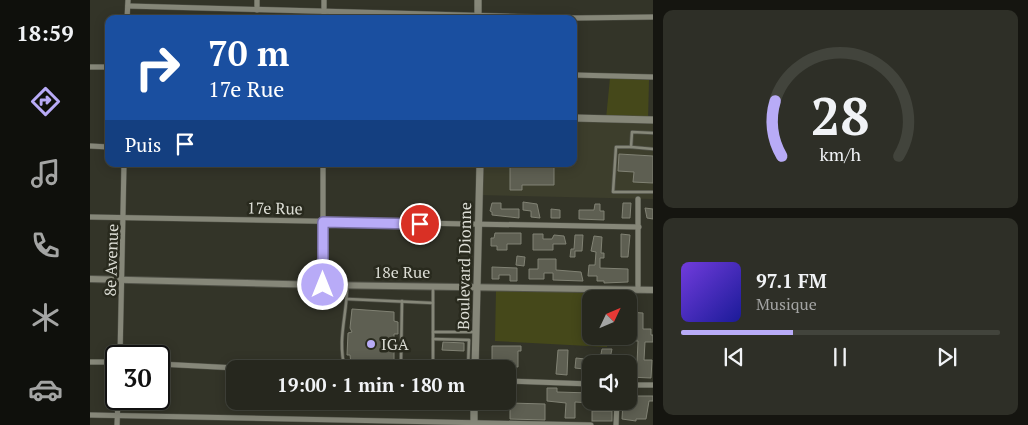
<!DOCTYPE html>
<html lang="fr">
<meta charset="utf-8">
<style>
body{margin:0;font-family:"PT Serif",serif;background:#2e2f27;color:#f1f3f6;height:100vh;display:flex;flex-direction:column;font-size:19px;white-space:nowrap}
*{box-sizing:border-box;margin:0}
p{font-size:16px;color:#a4a5a4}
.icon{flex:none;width:28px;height:28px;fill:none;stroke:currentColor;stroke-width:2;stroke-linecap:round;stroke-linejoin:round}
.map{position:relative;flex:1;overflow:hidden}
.sheet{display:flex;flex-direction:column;gap:10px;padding:10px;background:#151510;width:375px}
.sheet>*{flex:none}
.guide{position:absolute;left:15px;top:15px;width:472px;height:152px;border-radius:10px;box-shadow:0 2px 12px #0003,0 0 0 1px #42443c;background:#1a4fa0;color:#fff;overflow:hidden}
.needle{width:32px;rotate:46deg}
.tools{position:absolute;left:492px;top:290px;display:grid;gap:10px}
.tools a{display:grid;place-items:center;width:55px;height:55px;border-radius:10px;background:#26271e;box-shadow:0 2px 12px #0003,0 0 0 1px #42443c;font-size:25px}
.speed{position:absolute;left:15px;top:345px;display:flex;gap:10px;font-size:25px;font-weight:700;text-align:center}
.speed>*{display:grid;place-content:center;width:65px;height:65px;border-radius:50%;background:#26271e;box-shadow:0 2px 12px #0003,0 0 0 1px #42443c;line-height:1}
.speed .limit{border:2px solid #111;border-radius:8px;background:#fff;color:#111}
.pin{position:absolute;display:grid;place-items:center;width:42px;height:42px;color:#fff;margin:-21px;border:2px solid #fff;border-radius:50%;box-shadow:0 1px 5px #0007}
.me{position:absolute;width:55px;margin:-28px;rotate:0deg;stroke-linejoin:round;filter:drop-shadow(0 0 4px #0008)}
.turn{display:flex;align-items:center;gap:18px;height:105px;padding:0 20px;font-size:22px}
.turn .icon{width:65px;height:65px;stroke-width:2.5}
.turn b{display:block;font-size:35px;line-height:42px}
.then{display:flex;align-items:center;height:48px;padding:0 20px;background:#0003;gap:10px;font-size:19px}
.sheet .card{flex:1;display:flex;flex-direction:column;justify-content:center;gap:8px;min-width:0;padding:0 18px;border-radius:10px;background:#2e2f27}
.sheet .dial{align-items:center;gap:0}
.dial svg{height:130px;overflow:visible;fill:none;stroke:#42443c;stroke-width:7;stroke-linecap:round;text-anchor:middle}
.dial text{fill:#f1f3f6;stroke:none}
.song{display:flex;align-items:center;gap:15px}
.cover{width:60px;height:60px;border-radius:8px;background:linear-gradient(135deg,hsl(260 70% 55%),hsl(240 70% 35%))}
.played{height:5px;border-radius:2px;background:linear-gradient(90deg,#b8abf7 35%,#42443c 35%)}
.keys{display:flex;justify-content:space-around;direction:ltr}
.trip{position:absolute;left:136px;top:360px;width:290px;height:50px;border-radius:10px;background:#26271e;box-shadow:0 2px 12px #0003,0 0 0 1px #42443c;font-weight:700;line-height:50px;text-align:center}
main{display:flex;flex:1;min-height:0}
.menu{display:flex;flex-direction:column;width:90px;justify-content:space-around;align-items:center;background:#0f100c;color:#a4a5a4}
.menu .icon{width:35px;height:35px}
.menu .selected{color:#b8abf7}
.menu b{font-size:22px;color:#f1f3f6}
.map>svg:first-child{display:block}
</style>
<main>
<nav class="menu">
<b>18:59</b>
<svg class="icon selected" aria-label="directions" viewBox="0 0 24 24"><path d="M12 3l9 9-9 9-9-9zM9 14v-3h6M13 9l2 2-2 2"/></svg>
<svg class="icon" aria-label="music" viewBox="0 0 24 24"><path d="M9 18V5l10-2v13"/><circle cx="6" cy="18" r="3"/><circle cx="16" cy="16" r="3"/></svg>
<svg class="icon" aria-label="phone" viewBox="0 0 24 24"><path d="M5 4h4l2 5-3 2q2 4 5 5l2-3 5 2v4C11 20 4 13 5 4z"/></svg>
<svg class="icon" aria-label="climate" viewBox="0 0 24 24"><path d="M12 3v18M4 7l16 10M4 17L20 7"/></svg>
<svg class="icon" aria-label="car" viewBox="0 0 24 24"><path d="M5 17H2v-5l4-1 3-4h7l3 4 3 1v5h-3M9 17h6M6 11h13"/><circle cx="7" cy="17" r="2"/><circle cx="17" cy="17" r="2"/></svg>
</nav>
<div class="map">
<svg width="563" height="425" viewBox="0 0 563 425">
<rect width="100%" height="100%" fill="#333428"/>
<path fill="#3d3e2c" d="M484,117L563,119V199L389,195V164H484Z"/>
<g fill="#45481a">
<path d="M520,78L559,80L558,120L516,119Z"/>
<path d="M406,290L516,292V299H501V336H517V347L405,341Z"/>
</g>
<g fill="#5e5f52" stroke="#818274">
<path d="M529,154L563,156V183L543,182L544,172L528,171Z"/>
<path d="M420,164H464V185H432V190H420Z"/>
<path d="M433,202L447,204L450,218L441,217V211L433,210Z"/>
<path d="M402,203H411V209H429V218L402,215V212L400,211Z"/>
<path d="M533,203H541L540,218H532Z"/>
<path d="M505,204H510V211H514V220L489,219V210H504Z"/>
<path d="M555,208L563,209V219L557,218Z"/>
<path d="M461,209L470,210V218H461Z"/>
<path d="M405,233H431V244H417V250H407V246H401V238H404Z"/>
<path d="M443,234H453V239H462L464,235L474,236L476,244H463V250H443Z"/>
<path d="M531,234L540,235L538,257H531Z"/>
<path d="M485,235H493L492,251H485V257H480L481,249H484Z"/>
<path d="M504,236L512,237L511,253H514V258H510V268L538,269V282L514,283V281H507V276H498L499,265H505L506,252L501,251Z"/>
<path d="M427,256L435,257L434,266L426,265Z"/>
<path d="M448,259H466V270L491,272L493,281L463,280V273H454V279H439V269H448Z"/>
<path d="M402,267L427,268V281H420V275H409V279H402Z"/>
<path d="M262,309L304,312V321L308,322V334H304V365L261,364L260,355H257L258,333L262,332L260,328Z"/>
<path d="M539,312L553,313V329H561V335H563V342H555L554,360H562L561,378L539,377V363L547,364L548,341L509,340V336H539Z"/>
<path d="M353,342L374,343V351L352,350Z"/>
<path d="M402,346H431V351H428V367L402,366Z"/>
<path d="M512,349H522L519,363L509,364Z"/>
<path d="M468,350H478L477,375L466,374Z"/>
<path d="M486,358L495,359L494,369L485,368Z"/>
<path d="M457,388H467V392L501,393V403L485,402V418H475L476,403L457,401Z"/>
<path d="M539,396H563V401H559L556,419H546V421L532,419L533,401H539Z"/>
<path d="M420,403L455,404V420L420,419Z"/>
<rect x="502" y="411" width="20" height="10"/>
</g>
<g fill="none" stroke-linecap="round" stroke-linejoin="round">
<defs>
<g id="service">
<path d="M563,133L542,132L541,147H526L523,192H563"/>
<path d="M541,147L563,149"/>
<path d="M257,299L343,303"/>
<path d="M312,301L311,360L315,364L343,365"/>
<path d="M343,332H385"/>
<path d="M343,339L379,340L378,369"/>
<path d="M255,369C247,339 257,316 257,287"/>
<path d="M343,369V288"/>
</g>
<g id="minor">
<path d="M167,0V10"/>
<path d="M38,6L486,18L563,17"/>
<path d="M37,19L38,0"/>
<path d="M234,19V0"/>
<path d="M0,67H19"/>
<path d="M484,75L563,77"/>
<path d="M0,146L19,147"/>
<path d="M233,164V285"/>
<path d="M548,199V290"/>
<path d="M0,217L549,227"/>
<path d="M30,356L34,164"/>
<path d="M0,362H26"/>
<path d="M69,364L166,369"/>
<path d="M418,381L501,384"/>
<path d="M539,385H563"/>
<path d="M0,415L501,425"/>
<path d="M27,425L28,399"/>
<path d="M526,425L527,401"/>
</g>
<path id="tertiary" d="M0,279L233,285L563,290"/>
<g id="secondary">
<path d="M388,0V19"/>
<path d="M484,118L563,120"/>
<path d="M385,369L390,164"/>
<path d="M384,425V401"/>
</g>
</defs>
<use href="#service" stroke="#515248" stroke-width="4"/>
<use href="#minor" stroke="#515248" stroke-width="6"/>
<use href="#tertiary" stroke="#515248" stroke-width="8"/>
<use href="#secondary" stroke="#515248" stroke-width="8"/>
<use href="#service" stroke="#868779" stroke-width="2.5"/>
<use href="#minor" stroke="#868779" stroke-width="5"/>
<use href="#tertiary" stroke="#868779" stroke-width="6"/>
<use href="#secondary" stroke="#868779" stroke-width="7"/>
</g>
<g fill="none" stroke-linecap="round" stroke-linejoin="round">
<defs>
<path id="route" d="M233,285V222L330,224"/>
</defs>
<use href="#route" stroke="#786fa1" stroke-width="12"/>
<use href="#route" stroke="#b8abf7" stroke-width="9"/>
</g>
<circle fill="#b8abf7" stroke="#292a1e" stroke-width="2" cx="281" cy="344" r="5"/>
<g text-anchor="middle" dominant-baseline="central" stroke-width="5" stroke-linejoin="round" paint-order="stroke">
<g font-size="16" fill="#dcddd5" stroke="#292a1e">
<text transform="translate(185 208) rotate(1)">17e Rue</text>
<text transform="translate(21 260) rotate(-88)">8e Avenue</text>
<text transform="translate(374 266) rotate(-89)">Boulevard Dionne</text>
<text x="312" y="272">18e Rue</text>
</g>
<g font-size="16" fill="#dcddd5" stroke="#292a1e" text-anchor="start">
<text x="291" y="344">IGA</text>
</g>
</g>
</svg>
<div class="tools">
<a><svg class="needle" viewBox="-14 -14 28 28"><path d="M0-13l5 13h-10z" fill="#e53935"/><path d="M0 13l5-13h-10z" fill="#a4a5a4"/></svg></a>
<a><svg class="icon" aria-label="sound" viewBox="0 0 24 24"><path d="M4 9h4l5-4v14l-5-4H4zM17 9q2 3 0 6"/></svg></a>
</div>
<div class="speed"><div class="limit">30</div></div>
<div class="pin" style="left:330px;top:224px;background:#d93025"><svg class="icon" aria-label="arrive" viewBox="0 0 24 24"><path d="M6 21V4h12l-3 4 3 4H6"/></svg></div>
<svg class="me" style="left:233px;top:285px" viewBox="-20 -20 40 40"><circle r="17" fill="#b8abf7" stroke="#fff" stroke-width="3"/><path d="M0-11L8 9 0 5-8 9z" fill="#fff"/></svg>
<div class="trip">19:00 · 1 min · 180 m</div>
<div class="guide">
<div class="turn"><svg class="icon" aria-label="right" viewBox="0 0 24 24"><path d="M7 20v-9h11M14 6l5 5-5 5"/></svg><div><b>70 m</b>17e Rue</div></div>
<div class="then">Puis<svg class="icon" aria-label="arrive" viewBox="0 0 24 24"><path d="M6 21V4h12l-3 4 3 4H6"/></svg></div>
</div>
</div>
<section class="sheet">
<div class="card dial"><svg viewBox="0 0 100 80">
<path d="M14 69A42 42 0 1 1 86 69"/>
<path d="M14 69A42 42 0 0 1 10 35" stroke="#b8abf7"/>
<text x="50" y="56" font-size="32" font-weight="700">28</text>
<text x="50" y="72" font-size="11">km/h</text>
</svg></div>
<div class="card">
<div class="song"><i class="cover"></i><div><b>97.1 FM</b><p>Musique</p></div></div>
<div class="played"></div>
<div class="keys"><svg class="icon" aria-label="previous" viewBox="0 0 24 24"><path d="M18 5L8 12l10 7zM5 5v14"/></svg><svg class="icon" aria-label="pause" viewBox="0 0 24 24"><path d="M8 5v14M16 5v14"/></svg><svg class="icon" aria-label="next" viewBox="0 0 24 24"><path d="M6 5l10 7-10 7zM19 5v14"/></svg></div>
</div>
</section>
</main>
